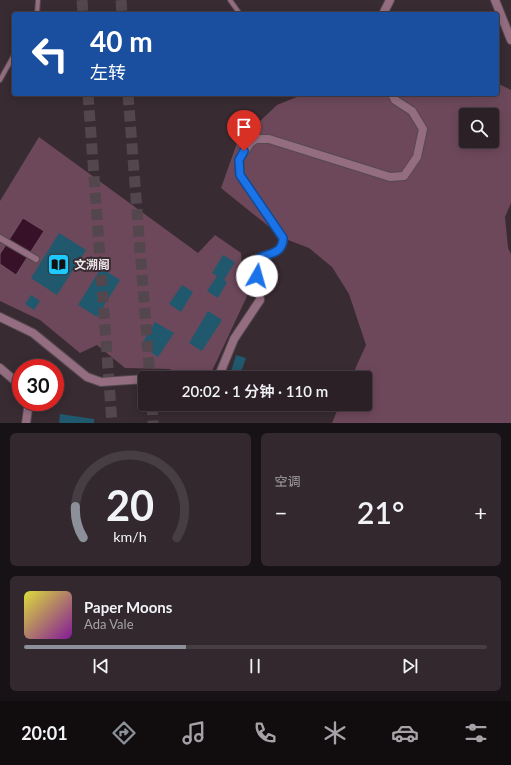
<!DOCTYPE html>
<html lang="zh">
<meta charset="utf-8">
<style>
body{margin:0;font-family:Lato,"Noto Sans SC",sans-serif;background:#32282e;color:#f1f3f6;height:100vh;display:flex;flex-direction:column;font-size:15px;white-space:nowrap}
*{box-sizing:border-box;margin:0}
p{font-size:13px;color:#a5a3a7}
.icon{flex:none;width:22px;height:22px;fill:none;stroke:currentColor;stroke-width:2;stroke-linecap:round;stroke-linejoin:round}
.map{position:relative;height:423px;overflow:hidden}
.panel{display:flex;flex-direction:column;gap:10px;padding:10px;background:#171215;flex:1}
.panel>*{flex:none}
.banner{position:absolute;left:12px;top:12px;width:487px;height:84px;border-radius:4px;box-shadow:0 2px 10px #0003,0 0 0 1px #463e43;background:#1a4fa0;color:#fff;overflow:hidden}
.fabs{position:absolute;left:459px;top:108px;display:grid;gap:8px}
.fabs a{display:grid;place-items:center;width:40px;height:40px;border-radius:4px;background:#2a2026;box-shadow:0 2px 10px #0003,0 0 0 1px #463e43;font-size:20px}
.speed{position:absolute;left:12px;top:359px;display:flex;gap:8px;font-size:20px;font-weight:700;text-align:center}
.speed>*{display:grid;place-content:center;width:52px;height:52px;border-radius:50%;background:#2a2026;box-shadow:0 2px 10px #0003,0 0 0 1px #463e43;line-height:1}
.speed .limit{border:6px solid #d22;background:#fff;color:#111}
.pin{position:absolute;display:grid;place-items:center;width:34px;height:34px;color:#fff;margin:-41px -17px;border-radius:50% 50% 50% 0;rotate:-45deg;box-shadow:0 0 4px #0007}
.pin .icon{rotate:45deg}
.me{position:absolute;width:44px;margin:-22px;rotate:7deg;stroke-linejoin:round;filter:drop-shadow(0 0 3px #0008)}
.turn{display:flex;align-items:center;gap:14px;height:84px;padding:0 12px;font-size:18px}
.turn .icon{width:52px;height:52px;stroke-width:2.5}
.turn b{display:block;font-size:28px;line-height:34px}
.big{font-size:30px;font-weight:600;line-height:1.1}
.panel .card{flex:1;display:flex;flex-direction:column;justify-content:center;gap:6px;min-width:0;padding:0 14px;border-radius:6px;background:#32282e}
.panel .dial{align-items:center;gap:0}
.dial svg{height:104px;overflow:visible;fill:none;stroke:#463e43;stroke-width:7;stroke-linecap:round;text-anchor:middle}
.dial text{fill:#f1f3f6;stroke:none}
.song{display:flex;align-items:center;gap:12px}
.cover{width:48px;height:48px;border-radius:6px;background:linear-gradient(135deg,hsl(60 70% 55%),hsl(290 70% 35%))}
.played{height:4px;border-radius:2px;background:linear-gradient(90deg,#8c9099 35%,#463e43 35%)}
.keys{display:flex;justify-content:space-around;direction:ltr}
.heat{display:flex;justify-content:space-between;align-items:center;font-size:22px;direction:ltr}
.panel .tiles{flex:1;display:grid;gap:10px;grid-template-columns:1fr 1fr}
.card:last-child{grid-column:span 2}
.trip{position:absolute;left:138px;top:371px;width:234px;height:40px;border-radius:4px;background:#2a2026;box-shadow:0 2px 10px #0003,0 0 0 1px #463e43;font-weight:600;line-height:40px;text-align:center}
.tab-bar{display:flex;height:64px;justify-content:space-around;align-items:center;background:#110d0f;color:#a5a3a7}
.tab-bar .icon{width:28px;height:28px}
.tab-bar .selected{color:#8c9099}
.tab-bar b{font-size:18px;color:#f1f3f6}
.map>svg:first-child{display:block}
</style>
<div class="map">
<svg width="511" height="423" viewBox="0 0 511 423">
<rect width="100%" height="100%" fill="#382b32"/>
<g fill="#6d485b" fill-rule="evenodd">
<path d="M497,83L511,90V203L505,217L508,248L511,254V423H332L340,404H365V378H351L366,345L349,294L332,267L309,248L283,238L221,188L237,143L277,105L304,94H497ZM466,115H492V141H466Z"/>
<path d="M39,137L198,253L215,235L241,253L242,280L248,294L212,371L186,375L169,369L125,368L97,345L80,353L40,320L0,301V201Z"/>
</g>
<path fill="#371127" stroke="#6e5161" d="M23,218L44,231L16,275L0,264V254Z"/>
<g fill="#20586d">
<path d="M59,233L86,250L57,295L31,278Z"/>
<path d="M223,255L235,262L224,280L227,282L218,298L207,291L217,276L212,273Z"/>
<path d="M101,268L120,280L97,317L78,305Z"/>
<path d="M182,285L193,292L181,312L169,304Z"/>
<path d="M31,295L40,301L34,310L25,304Z"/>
<path d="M208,311L222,320L202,351L189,343Z"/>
<path d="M155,322L174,333L158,357L141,345Z"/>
<path d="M236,355L246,358L239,378H229Z"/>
<path d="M60,414L94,419V423H59Z"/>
</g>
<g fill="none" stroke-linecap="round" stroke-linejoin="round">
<g stroke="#53474d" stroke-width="11" stroke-dasharray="11 5.5" stroke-linecap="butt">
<path d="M82,0L83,14"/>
<path d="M121,0L122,14"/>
<path d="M88,94L112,423"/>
<path d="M128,94L150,378"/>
<path d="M152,404L153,423"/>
</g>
<defs>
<g id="service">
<path d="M230,0L240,14"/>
<path d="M37,14L38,0"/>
<path d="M0,80L14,55"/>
</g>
<path id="pedestrian" d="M0,238L36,259"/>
<g id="minor">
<path d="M495,0L511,40"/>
<path d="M383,14L390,0"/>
<path d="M0,317L33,333L87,377L101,382L145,379"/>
<path d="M218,378L234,339L260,300L256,264L259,258C271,253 283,253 283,238L240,175L239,160L250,143L256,139H269L390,177L404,176L417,157L423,129L412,111L395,100L392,94"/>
</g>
<g id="tertiary">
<path d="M0,368L21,386"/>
<path d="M26,423L29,402"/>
</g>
</defs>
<use href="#service" stroke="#55494f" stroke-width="6"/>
<use href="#pedestrian" stroke="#55494f" stroke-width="8"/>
<use href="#minor" stroke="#55494f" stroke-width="10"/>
<use href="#tertiary" stroke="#55494f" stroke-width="10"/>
<use href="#service" stroke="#946d81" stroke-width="4"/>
<use href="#pedestrian" stroke="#946d81" stroke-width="6"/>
<use href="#minor" stroke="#946d81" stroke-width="8"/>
<use href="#tertiary" stroke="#946d81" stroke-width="8"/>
</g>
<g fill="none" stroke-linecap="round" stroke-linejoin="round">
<defs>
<path id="route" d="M244,151L239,160L240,175L283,238C283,253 271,253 259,258L256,264L257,276"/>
</defs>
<use href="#route" stroke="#114b97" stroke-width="10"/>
<use href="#route" stroke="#1a73e8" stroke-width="7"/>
</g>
<defs>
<symbol id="library-square" viewBox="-11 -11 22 22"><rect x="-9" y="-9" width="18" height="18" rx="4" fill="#1ec9fd" stroke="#382b32"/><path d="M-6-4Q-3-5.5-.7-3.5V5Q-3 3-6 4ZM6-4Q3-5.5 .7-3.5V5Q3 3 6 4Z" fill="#111"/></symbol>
</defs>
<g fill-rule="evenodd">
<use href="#library-square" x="46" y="252" width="25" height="25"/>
</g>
<g text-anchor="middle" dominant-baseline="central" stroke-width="4" stroke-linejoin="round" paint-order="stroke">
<g font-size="12" font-weight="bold" fill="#eee5e9" stroke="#382b32" text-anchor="start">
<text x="74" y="264">文溯阁</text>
</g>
</g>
</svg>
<div class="fabs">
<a><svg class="icon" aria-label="search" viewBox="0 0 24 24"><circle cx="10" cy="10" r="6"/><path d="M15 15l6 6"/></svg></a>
</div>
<div class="speed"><div class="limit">30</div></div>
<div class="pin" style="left:244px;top:151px;background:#d93025"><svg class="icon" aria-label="arrive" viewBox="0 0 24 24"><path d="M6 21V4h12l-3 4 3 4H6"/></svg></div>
<svg class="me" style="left:257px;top:276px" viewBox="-20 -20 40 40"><circle r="19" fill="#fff"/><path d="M0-13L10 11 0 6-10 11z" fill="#1a73e8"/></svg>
<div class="trip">20:02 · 1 分钟 · 110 m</div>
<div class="banner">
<div class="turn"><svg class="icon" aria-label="left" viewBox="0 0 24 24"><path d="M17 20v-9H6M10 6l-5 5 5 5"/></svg><div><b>40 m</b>左转</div></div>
</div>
</div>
<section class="panel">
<div class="tiles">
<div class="card dial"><svg viewBox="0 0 100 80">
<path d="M14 69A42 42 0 1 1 86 69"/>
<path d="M14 69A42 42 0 0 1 8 45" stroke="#8c9099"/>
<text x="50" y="56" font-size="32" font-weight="700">20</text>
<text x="50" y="72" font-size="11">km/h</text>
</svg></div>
<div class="card"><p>空调</p>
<div class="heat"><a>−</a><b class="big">21°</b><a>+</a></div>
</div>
<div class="card">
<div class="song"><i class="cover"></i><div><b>Paper Moons</b><p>Ada Vale</p></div></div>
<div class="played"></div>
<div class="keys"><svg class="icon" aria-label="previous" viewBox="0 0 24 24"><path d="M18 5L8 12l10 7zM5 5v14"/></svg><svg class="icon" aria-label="pause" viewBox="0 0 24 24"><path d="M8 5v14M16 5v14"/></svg><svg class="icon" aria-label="next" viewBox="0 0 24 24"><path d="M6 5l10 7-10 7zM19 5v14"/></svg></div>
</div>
</div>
</section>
<nav class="tab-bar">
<b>20:01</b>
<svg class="icon selected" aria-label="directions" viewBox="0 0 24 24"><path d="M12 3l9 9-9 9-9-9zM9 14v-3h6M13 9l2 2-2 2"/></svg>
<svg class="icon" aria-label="music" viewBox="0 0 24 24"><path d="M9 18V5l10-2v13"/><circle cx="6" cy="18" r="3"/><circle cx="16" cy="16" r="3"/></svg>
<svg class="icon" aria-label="phone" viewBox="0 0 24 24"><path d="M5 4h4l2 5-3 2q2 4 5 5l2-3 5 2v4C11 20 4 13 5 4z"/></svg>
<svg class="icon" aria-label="climate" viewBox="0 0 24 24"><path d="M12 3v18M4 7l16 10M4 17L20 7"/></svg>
<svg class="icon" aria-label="car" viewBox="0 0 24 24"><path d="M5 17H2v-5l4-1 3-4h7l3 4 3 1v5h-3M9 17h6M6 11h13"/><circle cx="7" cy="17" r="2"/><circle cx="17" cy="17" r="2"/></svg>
<svg class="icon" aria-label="filters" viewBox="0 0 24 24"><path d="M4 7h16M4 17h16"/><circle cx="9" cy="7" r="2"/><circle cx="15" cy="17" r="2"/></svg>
</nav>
